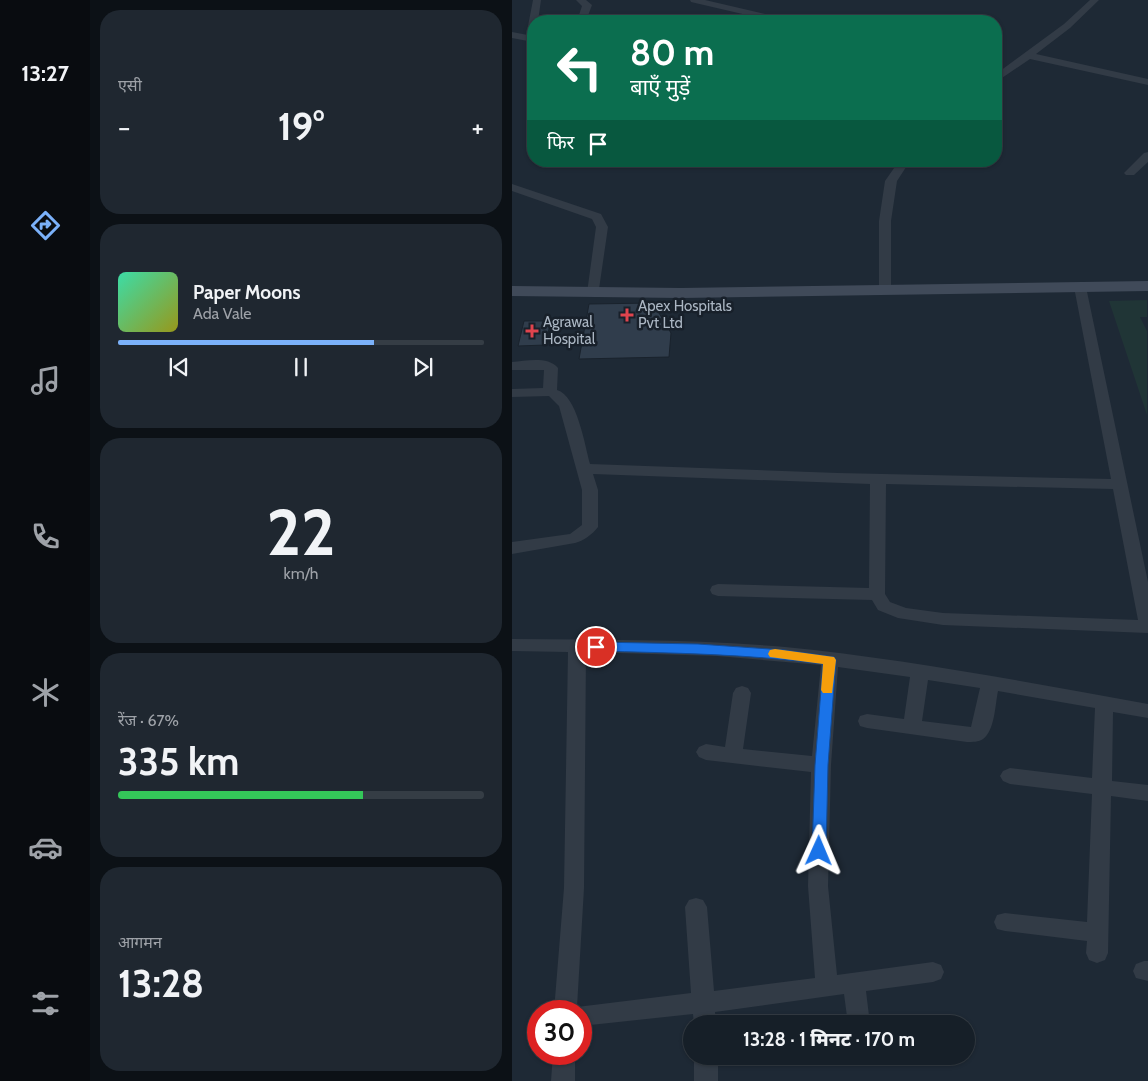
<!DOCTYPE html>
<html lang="hi">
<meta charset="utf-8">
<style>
body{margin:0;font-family:Cabin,"Noto Sans Devanagari",sans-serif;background:#1f2730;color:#f1f3f6;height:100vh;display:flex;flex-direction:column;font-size:19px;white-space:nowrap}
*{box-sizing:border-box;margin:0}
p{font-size:16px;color:#9ea2a8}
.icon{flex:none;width:28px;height:28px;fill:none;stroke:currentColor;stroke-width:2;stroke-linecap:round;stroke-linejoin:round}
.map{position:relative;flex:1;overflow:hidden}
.details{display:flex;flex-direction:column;gap:10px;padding:10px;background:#0c1116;width:422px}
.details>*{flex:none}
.guide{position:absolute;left:15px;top:15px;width:475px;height:152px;border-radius:20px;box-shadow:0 1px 4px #0004,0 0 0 1px #353d45;background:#0b6e4f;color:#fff;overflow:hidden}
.speed{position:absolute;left:15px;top:1000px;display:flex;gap:10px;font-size:25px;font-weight:700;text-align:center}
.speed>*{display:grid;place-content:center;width:65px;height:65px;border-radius:50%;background:#161f28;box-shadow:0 1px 4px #0004,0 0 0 1px #353d45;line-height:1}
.speed .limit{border:8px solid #d22;background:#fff;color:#111}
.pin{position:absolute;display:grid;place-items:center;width:42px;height:42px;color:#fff;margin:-21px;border:2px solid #fff;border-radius:50%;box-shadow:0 1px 5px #0007}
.me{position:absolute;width:55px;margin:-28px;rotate:1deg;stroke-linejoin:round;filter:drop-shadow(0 0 4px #0008)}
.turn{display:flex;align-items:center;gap:18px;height:105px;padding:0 20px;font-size:22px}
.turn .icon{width:65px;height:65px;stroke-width:2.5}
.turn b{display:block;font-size:35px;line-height:42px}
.then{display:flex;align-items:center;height:48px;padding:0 20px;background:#0003;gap:10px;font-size:19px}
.big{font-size:38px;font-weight:800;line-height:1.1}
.details .card{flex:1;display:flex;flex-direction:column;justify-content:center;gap:8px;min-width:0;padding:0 18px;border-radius:20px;background:#1f2730}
.details .dial{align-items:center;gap:0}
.dial b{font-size:65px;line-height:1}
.song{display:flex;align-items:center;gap:15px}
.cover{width:60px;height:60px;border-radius:8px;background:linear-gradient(135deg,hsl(160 70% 55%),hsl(60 70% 35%))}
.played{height:5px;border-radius:2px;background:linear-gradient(90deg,#7bb1f9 70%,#353d45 70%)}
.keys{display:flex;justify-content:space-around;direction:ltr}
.heat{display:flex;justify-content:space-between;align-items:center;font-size:28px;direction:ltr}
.charge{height:8px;border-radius:4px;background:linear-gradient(90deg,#34c759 67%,#353d45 0)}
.trip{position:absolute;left:171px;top:1015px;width:292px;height:50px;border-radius:25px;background:#161f28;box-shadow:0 1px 4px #0004,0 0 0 1px #353d45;font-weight:800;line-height:50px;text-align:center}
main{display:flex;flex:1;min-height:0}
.menu{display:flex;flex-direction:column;width:90px;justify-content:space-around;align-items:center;background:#090c10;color:#9ea2a8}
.menu .icon{width:35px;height:35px}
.menu .active{color:#7bb1f9}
.menu b{font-size:22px;color:#f1f3f6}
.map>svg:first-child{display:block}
</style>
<main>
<nav class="menu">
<b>13:27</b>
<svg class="icon active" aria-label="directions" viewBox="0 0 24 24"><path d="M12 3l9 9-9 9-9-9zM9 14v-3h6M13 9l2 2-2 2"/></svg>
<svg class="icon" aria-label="music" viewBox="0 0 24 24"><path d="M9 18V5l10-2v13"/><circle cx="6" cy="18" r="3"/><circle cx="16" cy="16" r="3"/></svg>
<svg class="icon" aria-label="phone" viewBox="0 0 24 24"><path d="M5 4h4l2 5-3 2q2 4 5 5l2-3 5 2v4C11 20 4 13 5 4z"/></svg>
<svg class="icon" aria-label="climate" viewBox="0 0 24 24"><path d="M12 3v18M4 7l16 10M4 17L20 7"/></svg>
<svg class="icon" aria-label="car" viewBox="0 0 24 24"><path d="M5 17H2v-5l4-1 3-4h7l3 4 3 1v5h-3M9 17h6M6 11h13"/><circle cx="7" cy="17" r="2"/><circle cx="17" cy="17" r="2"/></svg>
<svg class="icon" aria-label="filters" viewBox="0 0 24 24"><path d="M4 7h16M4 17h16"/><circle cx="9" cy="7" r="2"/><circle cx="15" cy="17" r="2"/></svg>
</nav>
<section class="details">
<div class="card"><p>एसी</p>
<div class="heat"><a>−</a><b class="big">19°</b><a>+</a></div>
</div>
<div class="card">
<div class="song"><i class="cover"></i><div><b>Paper Moons</b><p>Ada Vale</p></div></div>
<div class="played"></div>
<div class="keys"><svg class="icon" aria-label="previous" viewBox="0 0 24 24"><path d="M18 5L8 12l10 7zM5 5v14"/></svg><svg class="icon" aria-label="pause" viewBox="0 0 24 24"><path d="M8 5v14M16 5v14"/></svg><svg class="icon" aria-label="next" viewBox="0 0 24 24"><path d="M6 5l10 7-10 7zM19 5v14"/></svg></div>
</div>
<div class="card dial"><b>22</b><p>km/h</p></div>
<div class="card"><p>रेंज · 67%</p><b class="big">335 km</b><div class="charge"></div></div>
<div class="card"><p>आगमन</p><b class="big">13:28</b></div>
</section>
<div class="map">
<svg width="636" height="1081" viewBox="0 0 636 1081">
<rect width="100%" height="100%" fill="#1e2935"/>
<path fill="#203536" d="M635,300V317H628L635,331V415L597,301Z"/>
<g fill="#303d4c" stroke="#19222c">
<path d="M141,303L159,333L157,357L67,359L77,304Z"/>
<path d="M12,321H39L33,345L6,346Z"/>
</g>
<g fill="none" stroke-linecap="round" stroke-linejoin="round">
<g fill="#323b46" fill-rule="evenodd">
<path d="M21,0H29L26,21H21V29L16,26Z"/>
<path d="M64,0H74L80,5L74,21H65L70,6Z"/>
<path d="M178,0H193L274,19L276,21H260L179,2Z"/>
<path d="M578,0H587L558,28L524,54L636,79V85L518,59L484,82V74L552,24Z"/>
<path d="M0,32L21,36V42L0,38Z"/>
<path d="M636,152V162L622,175H614L612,173L632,153Z"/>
<path d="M387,161H398L385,181L379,221V290L373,294L367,290V221L373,181Z"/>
<path d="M0,184L89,214L96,227L86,296L81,297L75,293L84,227L80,219L0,191Z"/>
<path d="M568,283L574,287L636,582V633L431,625L386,618L366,610L360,600L206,596L200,594L198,590L200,586L206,584L357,588L358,484L81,474L86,490V527C81,534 71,541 63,543L0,554V542L58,534L70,525V490L47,406L37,396L0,397V389L31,388L32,370H0V362C14,361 36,356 46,368L45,390C65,395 73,446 78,464L326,473L599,479L562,287ZM374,484L601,489L626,620L431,613L394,608L378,602L373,594Z"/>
<path d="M0,639C91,640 182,639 273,647C394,659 515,682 636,704V718L601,712L600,781L636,785V801L599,796L596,953L593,960L585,963L577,960L574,953L575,941L493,931L485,929L482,922L485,915L493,913L575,922L580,794L498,784L491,781L488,776L491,771L498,768L580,778L583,708L486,691C483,705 483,730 471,739C467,742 460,742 455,742L355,728L348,726L346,721L348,716L355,714L392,719L398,677L326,667L319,765L316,886L325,975L421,962L429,965L432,972L429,979L421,982L354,991L358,1024H336L332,994L203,1012L204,1024H182L181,1014L69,1026V1011H42L52,888L56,652L0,651ZM74,652L205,656L309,665L300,756L231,749L239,693L236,688L230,686L224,688L221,693L213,747L194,744L187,747L184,752L187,757L194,760L299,772L296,886L303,978L202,991L195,907L191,900L184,898L177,900L173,907L179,993L65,1007L72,888ZM416,680L468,688L459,727L410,721Z"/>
<path d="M632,961H636V981L624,978L621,971L624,964Z"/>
<path d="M41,1054H63V1081H39Z"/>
<rect x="182" y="1056" width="24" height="25"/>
</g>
<path fill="#404a59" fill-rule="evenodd" d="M636,281V291L169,298L0,296V286L169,288Z"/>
</g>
<path fill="#1a73e8" stroke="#114b97" d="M84,642L186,644L272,650L322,657L324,660L316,765L314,851L312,855L307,857L302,855L300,851L303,765L311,664C236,654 160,653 84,651L79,650L77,647L79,644Z"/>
<path fill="#f59e0b" d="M263,649L322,657L324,660L320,693H311L309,690L311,664L258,657L256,654L258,650Z"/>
<g fill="#e0444e" stroke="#18202a" stroke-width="2">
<path d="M112.5 307.5h5v5h5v5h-5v5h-5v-5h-5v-5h5z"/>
<path d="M17.5 323.5h5v5h5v5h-5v5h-5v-5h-5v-5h5z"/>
</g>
<g text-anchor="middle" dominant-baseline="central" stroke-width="5" stroke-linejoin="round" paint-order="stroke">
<g font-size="15" fill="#abb6c3" stroke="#18202a" text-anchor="start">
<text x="126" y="306">Apex Hospitals<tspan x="126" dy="17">Pvt Ltd</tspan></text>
<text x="31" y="322">Agrawal<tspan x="31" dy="17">Hospital</tspan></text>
</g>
</g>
</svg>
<div class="speed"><div class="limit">30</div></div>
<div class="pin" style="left:84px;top:647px;background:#d93025"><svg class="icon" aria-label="arrive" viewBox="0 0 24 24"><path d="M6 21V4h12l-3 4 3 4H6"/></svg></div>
<svg class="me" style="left:307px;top:851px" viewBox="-20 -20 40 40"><path d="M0-17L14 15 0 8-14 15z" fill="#1a73e8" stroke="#fff" stroke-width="4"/></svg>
<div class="trip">13:28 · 1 मिनट · 170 m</div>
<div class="guide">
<div class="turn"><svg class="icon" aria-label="left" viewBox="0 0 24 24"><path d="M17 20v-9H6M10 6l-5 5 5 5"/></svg><div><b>80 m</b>बाएँ मुड़ें</div></div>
<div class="then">फिर<svg class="icon" aria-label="arrive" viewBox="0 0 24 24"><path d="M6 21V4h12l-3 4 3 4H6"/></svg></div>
</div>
</div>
</main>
